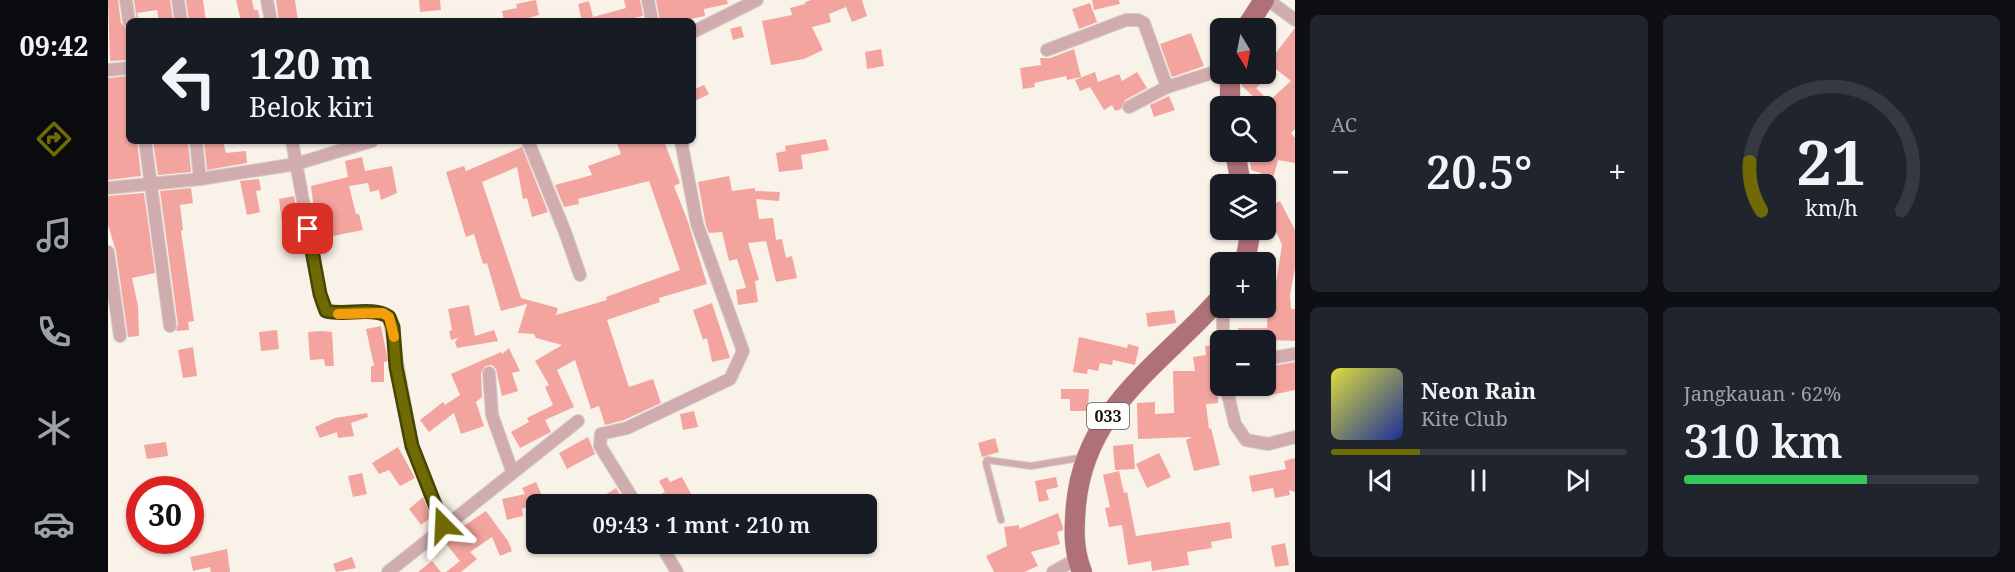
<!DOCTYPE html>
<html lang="id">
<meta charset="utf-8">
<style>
body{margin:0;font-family:"Noto Serif",serif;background:#20242c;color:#f1f3f6;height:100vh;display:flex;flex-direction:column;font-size:22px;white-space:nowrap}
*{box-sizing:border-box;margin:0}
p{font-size:20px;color:#9ea1a6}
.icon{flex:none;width:33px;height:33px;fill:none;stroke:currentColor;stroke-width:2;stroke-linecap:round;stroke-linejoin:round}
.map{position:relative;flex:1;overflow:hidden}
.panel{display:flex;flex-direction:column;gap:15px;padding:15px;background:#0d0f14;width:720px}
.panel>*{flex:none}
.top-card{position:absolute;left:18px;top:18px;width:570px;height:126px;border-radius:9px;box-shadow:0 2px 4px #0004;background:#171b24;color:#f1f3f6;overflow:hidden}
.needle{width:39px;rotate:170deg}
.tools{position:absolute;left:1102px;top:18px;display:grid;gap:12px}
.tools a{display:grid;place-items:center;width:66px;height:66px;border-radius:9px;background:#171b24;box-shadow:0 2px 4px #0004;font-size:30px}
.speed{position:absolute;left:18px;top:476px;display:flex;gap:12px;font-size:30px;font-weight:700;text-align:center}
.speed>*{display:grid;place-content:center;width:78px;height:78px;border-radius:50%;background:#171b24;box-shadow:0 2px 4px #0004;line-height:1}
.speed .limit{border:9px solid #d22;background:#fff;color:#111}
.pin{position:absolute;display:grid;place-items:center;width:51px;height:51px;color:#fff;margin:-26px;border-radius:12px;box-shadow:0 3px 9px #0006}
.me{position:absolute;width:66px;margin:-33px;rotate:339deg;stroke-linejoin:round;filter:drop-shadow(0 0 4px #0008)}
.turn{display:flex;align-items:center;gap:21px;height:126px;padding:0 24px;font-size:27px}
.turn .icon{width:78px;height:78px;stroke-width:2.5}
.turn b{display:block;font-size:42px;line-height:51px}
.big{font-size:45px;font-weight:600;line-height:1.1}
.panel .widget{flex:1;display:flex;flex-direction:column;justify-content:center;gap:9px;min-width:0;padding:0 21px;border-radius:9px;background:#20242c}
.panel .dial{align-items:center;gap:0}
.dial svg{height:156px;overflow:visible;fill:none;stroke:#363941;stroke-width:7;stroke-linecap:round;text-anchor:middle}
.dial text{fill:#f1f3f6;stroke:none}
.song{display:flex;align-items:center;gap:18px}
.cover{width:72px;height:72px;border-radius:9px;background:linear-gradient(135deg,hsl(60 70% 55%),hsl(230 70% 35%))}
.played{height:6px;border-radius:3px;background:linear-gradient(90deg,#6f6a03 30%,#363941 30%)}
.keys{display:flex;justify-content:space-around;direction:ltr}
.heat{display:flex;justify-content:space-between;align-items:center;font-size:33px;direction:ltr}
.charge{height:9px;border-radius:4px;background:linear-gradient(90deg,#34c759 62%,#363941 0)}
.panel .tiles{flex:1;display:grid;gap:15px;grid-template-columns:repeat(2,1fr)}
.trip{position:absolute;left:418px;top:494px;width:351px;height:60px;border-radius:9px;background:#171b24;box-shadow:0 2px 4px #0004;font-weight:600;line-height:60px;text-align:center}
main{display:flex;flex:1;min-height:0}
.tabs{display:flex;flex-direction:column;width:108px;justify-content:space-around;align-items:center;background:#090b0e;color:#9ea1a6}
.tabs .icon{width:42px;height:42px}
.tabs .on{color:#6f6a03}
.tabs b{font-size:27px;color:#f1f3f6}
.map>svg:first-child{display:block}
</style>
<main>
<nav class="tabs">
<b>09:42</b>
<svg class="icon on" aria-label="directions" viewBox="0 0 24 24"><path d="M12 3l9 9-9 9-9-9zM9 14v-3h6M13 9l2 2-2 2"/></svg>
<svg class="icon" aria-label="music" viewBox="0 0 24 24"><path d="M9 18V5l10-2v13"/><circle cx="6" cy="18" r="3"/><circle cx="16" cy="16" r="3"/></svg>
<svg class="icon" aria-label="phone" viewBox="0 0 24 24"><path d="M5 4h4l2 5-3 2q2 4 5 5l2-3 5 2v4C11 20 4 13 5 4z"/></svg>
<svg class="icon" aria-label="climate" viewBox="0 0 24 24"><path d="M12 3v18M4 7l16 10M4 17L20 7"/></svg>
<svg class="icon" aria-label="car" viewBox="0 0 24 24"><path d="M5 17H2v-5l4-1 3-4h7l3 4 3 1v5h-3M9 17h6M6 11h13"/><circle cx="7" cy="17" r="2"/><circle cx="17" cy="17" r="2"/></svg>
</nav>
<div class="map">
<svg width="1187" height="572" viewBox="0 0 1187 572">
<rect width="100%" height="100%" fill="#f9f2e9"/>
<g fill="#f3a49f">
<path d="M0,0H10L13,23L19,29L20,60L2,61Z"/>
<path d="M26,0H62L65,21H51L49,10L29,13L31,21H29Z"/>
<path d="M78,0H95L98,21H81Z"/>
<path d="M128,0H144L146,10H150L152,20L133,21Z"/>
<path d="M168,0H187L190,21H171Z"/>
<path d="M311,0H332L333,10L312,12Z"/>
<path d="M428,0L431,15L410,21H396L394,11L409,8L408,4Z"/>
<path d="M516,0H532L535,16L512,21H474L470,4L481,1L485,17L518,8Z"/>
<path d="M548,0H619L620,4L596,9L597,16L574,21H552Z"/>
<path d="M703,0H754L759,16L744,22L738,7L721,14L723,22L704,27L715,50L696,59L663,65L654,21L684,15L682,8L697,4V2Z"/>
<path d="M984,0H1011L1012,4L986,10Z"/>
<path d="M982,3L989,22L971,29L964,9Z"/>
<path d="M633,26L636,37L625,40L622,29Z"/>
<path d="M1187,28V129L1183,133L1187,138V163L1170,160L1164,182L1151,179L1153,173L1143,170L1141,152H1158V106H1142L1149,100L1134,86V75L1163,74L1148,88L1161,101L1183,81L1160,63Z"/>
<path d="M1083,33L1096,66L1064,77L1052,44Z"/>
<path d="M773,49L776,66L759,69L757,52Z"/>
<path d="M966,49L973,77L959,80L958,76L926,83L927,87L915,89L912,68L933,65L932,58H942Z"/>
<path d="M987,72L990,82L1011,74L1014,81L1029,72L1039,88L1017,100L1013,109L1007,111L1004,105L996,110L982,87L972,91L967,80Z"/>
<path d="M21,76V141H29L33,176L0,180V78Z"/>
<path d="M596,85L601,94L585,102V90Z"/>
<path d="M1061,96L1067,110L1046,117L1042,105Z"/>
<path d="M718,139L721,150L693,155L695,169L671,172L668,153L678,151L677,146Z"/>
<path d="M45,141H80L83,172L50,175Z"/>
<path d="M96,141H115L118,153L138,151L139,163L99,170Z"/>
<path d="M508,141H556L572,183L566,186L580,222L599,284L551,298L552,302L499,320L521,387L545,379L553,403L516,420L497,425L491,406L483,409L467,360L449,370L466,407L437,420L443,432L412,448L403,432L421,422L419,418L445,405L437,387L441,385L427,361L454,345L428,338L426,334L410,333L419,304L393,311L379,263L375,264L366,234L358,237L338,172L356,166L358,171L414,147L440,212L424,217L419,198L415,199L409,167L374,182L413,298L450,308L448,315L499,300L498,297L572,270L541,181L470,199L471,204L456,207L447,185L484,175L480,166L513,154Z"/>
<path d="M254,157L257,171L284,166L289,193L273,200L271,190L262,192L260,183L241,186L248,214H251L255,230L225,236L223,224L208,226L203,186L240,177L237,161Z"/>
<path d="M621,176L624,191L647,188V191L672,192L671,201L648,199L651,219L665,218L668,240L674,239L678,258L684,256L689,278L668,282L658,241L640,243L651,280L647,281L650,302L630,305L628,290L638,288L629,259L621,261L614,232L601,233L598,226L590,182Z"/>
<path d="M151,179L153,190L148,191L152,212L139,215L132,181Z"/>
<path d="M83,188L85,203L72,205L75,230L73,231L86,321L80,322L81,330L68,331L70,325L52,191Z"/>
<path d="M36,193L47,273L24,278L30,306L31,336L20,337L8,251L0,225V196Z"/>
<path d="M186,196L193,235L176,237L171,199Z"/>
<path d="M1172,201L1187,230V268L1182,295L1183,309H1187V341L1130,339V328H1159L1160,308H1164L1174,245L1158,208Z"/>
<path d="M604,303L622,358L604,362L599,338L595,340L585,310Z"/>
<path d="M361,305L367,336L386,330L390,341L349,348L347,342L350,338L343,340L341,331L344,330L340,309Z"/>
<path d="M1066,310L1068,323L1040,327L1038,313Z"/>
<path d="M273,326L280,361L276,362V382H263V366H266L258,329Z"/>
<path d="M169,330L171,349L153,351L151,332Z"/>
<path d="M214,331L224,332L226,366H217L216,359L202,360L200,332Z"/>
<path d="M971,337L1019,348L1020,344L1031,347L1027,365L1005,360L1004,365L992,363L990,371L980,369L979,374L965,372Z"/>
<path d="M1107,345L1110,403L1098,404L1101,429L1103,428L1112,465L1086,471L1078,440L1084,437L1030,439L1029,403L1047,402V414L1066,413L1065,371H1087L1085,357L1098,355L1097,346Z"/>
<path d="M85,347L89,376L75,378L70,350Z"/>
<path d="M401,348L412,371L404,373L410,391L394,396L388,369L384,365L377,366L373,373L374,397L368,402L376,426L353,434L346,413L321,432L312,420L335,402L337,405L352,395L343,374L393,352L394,354Z"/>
<path d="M1187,362V390L1163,395L1160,382H1158V372L1165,370L1164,366Z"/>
<path d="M953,389H981L980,411H962V399H953Z"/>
<path d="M586,411L590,427L575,430L572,414Z"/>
<path d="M259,413L260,417L243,423L246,436L230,438L229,432L212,438L207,427L227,418Z"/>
<path d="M480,437L487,454L459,469L451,453Z"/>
<path d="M887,438L891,452L874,457L870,443Z"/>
<path d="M58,442L60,456L39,459L36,445Z"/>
<path d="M1025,444L1027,469L1007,470L1005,446Z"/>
<path d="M290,447L307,478L292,486L281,470L271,474L264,463Z"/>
<path d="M1051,453L1063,477L1039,488L1028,464Z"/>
<path d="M1187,458V492L1181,490L1182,495L1167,498L1165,488L1144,492L1141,476L1178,469L1176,461Z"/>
<path d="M1011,471L1016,493L1019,492L1028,536L1122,522L1124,538L1103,542L1104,548L1079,552L1081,565L1044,571L1043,561L1020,565L1014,525L1001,527L997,508L1002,507L995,475Z"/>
<path d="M254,473L259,494L245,497L240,476Z"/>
<path d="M559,477L562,482L574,477L583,494L564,504H551L547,497L557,492L551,481Z"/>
<path d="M948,477L950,487L938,490L941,500L931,502L927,481Z"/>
<path d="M428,482L436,500L414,509L415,516L399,520L394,499L417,494L414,488Z"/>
<path d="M508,488L518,504H500L495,496Z"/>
<path d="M315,497L323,517L313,525L301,509Z"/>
<path d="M378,511L400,541L404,551L392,556L384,537L362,552L369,559L353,572H338L352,561L335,540Z"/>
<path d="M950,513L955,527V530L949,532L952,544L923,552L930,566L916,572H886L878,556L899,546L896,527L911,525V529Z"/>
<path d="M1177,543L1181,565L1167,567L1163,546Z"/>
<path d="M119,549L122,572H103L102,567L85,571L82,557Z"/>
<path d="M244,557L248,568L228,572L225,564Z"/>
<path d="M324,561L333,572H310Z"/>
</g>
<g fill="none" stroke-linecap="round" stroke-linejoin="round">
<defs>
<path id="lane" d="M893,520L878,463L879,460L923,466L977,457"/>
<g id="street">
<path d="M18,0L21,21"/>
<path d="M70,0L73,21"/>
<path d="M159,0L163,21"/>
<path d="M540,0L544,21"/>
<path d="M1160,0L1187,20"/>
<path d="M585,32L649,0"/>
<path d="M939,50L1018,20H1030L1036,23L1059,87L1113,70"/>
<path d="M0,70L21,68"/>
<path d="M1021,107L1059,87"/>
<path d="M37,141L62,326"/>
<path d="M88,141L92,179"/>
<path d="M184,141L214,304L218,311C238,316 264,307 281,317L304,446L335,525"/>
<path d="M420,141L457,232L472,275"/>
<path d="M0,188L92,179L188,164L264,141"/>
<path d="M0,252L12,336"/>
<path d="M1115,340V308"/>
<path d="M1158,359L1187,354"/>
<path d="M381,373L384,415L404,471"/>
<path d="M1118,386L1127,424L1138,440L1160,444L1187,437"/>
<path d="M528,504L492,446L493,434L519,428L622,379L635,351L589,224L573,141"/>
<path d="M552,543L569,572"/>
<path d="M280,572L470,421"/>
<path d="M945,572L969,559"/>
</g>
<g id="primary">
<path d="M1138,28L1156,0"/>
<path d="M1122,106V74"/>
<path d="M1127,152L1133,184"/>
<path d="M1137,262L1143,230"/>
<path d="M974,572C965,549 966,529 968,505C977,407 1054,364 1113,297"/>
</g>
</defs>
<use href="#lane" stroke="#d5cec6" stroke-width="8"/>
<use href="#street" stroke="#d5cec6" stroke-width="14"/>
<use href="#primary" stroke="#d5cec6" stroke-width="21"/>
<use href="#lane" stroke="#d1acaf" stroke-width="6"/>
<use href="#street" stroke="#d1acaf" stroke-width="12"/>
<use href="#primary" stroke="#af7077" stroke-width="20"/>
</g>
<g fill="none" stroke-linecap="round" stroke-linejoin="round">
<defs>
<path id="route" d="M200,229L212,294L218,311C238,316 264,306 281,317L285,327L288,367L304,446L335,525"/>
</defs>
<use href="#route" stroke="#484502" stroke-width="15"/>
<use href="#route" stroke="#6f6a03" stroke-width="10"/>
<path stroke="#f59e0b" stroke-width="10" d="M230,314L275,313L281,317L286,337"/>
</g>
<g text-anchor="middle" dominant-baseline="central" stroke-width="4.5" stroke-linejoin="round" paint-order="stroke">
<rect fill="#fff" stroke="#5b5957" stroke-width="1.5" x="979" y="403" width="42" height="26" rx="4.5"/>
<g font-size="16" font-weight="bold" fill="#15120f">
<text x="1000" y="416">033</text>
</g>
</g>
</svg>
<div class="tools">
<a><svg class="needle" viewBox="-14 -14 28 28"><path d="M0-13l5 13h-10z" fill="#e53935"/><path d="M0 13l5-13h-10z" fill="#9ea1a6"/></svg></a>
<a><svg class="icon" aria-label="search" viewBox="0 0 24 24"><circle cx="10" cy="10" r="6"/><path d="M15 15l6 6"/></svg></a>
<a><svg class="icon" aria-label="layers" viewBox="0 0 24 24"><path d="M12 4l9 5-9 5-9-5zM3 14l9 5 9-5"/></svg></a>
<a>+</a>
<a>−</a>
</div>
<div class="speed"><div class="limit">30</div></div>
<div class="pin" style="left:200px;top:229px;background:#d93025"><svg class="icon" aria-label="arrive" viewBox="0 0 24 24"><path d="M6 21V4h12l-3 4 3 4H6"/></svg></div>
<svg class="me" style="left:335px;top:525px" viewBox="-20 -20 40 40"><path d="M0-17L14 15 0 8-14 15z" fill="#6f6a03" stroke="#fff" stroke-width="4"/></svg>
<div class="trip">09:43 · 1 mnt · 210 m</div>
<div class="top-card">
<div class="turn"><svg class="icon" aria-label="left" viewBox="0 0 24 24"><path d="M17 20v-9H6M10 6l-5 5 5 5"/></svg><div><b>120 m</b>Belok kiri</div></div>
</div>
</div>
<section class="panel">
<div class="tiles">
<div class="widget"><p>AC</p>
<div class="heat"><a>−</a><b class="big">20.5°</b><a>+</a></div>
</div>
<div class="widget dial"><svg viewBox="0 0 100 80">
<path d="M14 69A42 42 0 1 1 86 69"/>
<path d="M14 69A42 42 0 0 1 8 44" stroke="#6f6a03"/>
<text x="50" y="56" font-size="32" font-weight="700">21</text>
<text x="50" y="72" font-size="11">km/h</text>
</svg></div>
<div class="widget">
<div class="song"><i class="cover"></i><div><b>Neon Rain</b><p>Kite Club</p></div></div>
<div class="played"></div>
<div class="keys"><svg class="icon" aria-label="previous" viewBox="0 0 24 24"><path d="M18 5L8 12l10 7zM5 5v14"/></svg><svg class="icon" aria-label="pause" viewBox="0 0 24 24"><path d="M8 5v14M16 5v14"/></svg><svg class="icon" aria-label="next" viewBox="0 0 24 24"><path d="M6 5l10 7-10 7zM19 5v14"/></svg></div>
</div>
<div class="widget"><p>Jangkauan · 62%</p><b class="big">310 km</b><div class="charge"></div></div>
</div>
</section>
</main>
